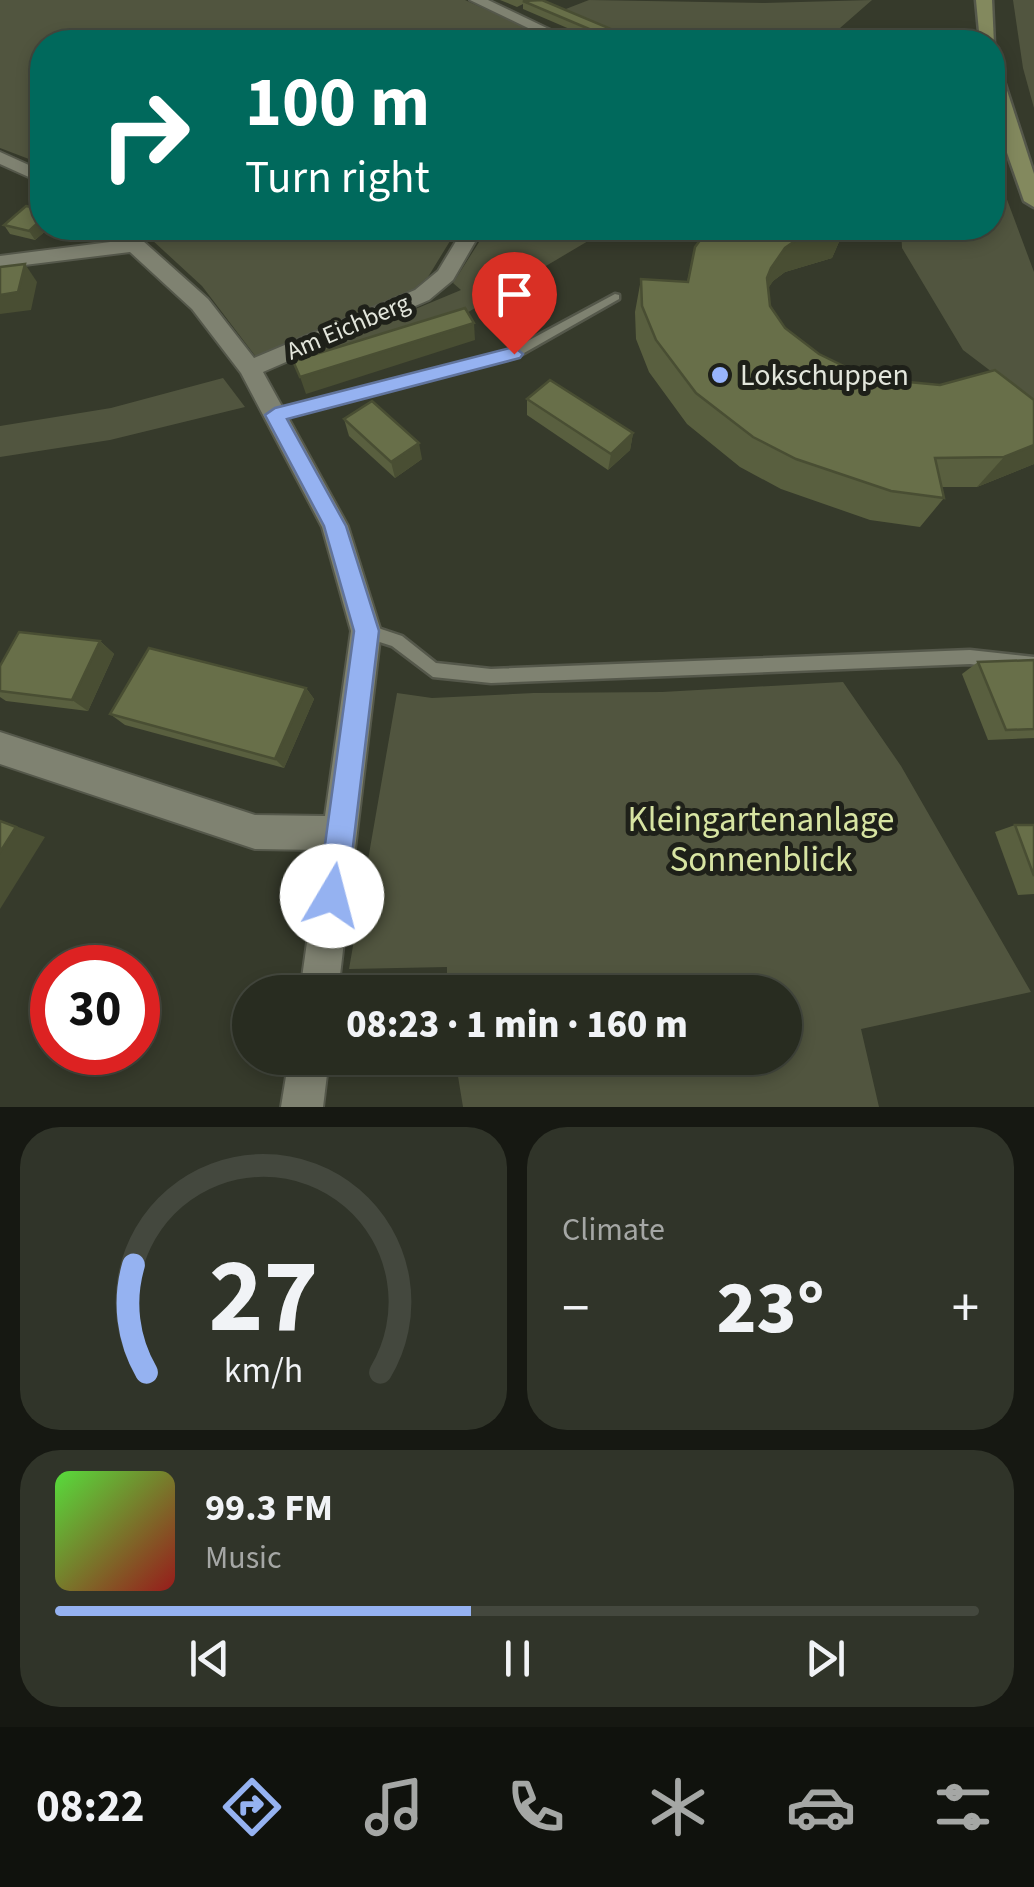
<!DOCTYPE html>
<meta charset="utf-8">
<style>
body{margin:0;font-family:"Source Sans 3",sans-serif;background:#303429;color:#f1f3f6;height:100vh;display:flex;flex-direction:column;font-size:38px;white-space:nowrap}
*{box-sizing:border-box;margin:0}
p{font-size:32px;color:#a5a7a5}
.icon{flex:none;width:55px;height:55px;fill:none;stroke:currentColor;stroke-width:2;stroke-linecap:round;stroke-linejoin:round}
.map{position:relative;height:1107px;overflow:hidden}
.details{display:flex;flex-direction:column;gap:20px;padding:20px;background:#161812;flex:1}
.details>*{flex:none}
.guide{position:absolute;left:30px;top:30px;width:975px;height:210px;border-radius:40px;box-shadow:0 5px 15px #0003,0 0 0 2px #44483e;background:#00695c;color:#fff;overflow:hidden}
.speed{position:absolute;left:30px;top:945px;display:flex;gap:20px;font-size:50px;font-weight:700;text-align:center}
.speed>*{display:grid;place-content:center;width:130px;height:130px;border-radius:50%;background:#282c20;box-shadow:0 5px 15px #0003,0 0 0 2px #44483e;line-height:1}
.speed .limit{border:15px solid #d22;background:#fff;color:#111}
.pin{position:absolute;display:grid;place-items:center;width:85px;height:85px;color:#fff;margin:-102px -42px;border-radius:50% 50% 50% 0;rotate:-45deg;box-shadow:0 0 10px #0007}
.pin .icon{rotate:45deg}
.me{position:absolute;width:110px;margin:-55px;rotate:8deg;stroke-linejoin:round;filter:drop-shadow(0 0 8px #0008)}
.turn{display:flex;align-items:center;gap:35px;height:210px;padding:0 50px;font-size:45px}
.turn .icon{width:130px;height:130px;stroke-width:2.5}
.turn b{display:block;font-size:70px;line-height:85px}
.big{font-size:75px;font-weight:800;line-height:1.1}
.details .tile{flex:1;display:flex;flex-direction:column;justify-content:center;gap:15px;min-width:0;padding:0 35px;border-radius:40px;background:#303429}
.details .dial{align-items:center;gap:0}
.dial svg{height:260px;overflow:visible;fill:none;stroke:#44483e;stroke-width:7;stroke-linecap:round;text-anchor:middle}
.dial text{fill:#f1f3f6;stroke:none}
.song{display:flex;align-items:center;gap:30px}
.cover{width:120px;height:120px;border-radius:15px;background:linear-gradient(135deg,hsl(110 70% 55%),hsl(0 70% 35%))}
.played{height:10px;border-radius:5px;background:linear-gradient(90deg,#95b2f1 45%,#44483e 45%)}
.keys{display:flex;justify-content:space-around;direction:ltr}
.heat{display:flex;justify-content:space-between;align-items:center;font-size:55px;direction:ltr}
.details .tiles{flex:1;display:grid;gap:20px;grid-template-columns:1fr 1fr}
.tile:last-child{grid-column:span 2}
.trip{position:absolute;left:232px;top:975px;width:570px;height:100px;border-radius:50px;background:#282c20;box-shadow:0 5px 15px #0003,0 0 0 2px #44483e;font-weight:800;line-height:100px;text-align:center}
.tab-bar{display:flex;height:160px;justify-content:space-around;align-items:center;background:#10120d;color:#a5a7a5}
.tab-bar .icon{width:70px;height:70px}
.tab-bar .active{color:#95b2f1}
.tab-bar b{font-size:45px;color:#f1f3f6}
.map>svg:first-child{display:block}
</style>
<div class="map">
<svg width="1034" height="1107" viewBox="0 0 1034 1107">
<rect width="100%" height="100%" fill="#363a2b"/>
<g fill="#51553f">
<path d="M0,0H465L558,42H42V164L0,148Z"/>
<path d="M589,0L764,3L872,0L824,42H623L558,12Z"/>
<path d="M1013,0H1034V108L1023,68Z"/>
<path d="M993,162L1034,272V404L963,350L902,248L901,228H992Z"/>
<path d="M139,228H458L428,277L410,292L256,357L202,286Z"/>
<path d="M488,228H610L465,314L309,376L305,355L461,290L453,283Z"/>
<path d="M223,378L245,407L110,440L0,457V426L111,408Z"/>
<path d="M843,682L901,766L1031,992L861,1029L879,1107H463L455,1058H785V992H447V967L349,969L397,693L432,698L534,693L662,692Z"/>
</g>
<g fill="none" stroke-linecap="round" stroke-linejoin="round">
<defs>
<g id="lane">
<path d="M615,294L619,295V299L517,357L275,419L269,415L275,411L509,351Z"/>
<path d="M366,624L402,636L436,663L491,669L970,650L1034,657V671L970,664L491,683L433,677L392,646L361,636L359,631L361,626Z"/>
</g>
<g id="street">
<path d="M470,0H488L576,42H557Z"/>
<path d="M0,152L42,171V183L0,164Z"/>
<path d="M105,228H126L143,241L208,299L254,358L415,290L438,271L464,228H483L453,280L429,300L263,372L348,526L381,631L338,992H300L320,850L255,849L0,764V732L255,815L325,816L351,631L322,527L241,373L192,309L130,252L0,268V256L118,241Z"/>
<path d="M289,1058H329L323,1107H281Z"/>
</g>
<g id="secondary">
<path d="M976,0H992L994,45L980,42Z"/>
<path d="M992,67L1001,72L1034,174V207L1024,201L992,110Z"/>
</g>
</defs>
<use href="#lane" stroke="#55584b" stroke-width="5"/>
<use href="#street" stroke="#55584b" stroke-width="4"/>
<use href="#secondary" stroke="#55584b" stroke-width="5"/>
<use href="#lane" fill="#7f8271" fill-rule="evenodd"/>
<use href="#street" fill="#7f8271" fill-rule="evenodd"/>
<use href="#secondary" fill="#83895e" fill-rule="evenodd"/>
</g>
<g fill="#595f3f">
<path d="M500,0H542L610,38L600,42L523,9V4L517,7Z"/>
<path d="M4,225L42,228H49L35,240L10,234Z"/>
<path d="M709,228H845L832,258L785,272L773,281L768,288L770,306L785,328L819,354L1034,464L977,487H942L944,498L920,527L870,520L781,489L740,467L687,424L649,372L636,339L635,312L641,279L687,282L695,247Z"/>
<path d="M527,399L633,433L630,450L608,470L527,415Z"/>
<path d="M344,419L422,459L395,478L349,436Z"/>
<path d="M100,641L114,654L88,711L6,701L0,697V666Z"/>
<path d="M1034,660V738L988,740L962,674L978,662Z"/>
<path d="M306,688L314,699L284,768L125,725L110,714Z"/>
<path d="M1015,825H1034V894L1018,895L995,832Z"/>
</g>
<g fill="#494e33">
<path d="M611,29L610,38L600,42L601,34Z"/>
<path d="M42,219V228H49L35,240L29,231Z"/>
<path d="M837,228H845L832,258L785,272L773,281L760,301L771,268L785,248L798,239Z"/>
<path d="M25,264L37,282L31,310L0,314V295Z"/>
<path d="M474,323L475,340L306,394L300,377Z"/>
<path d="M633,433L630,450L608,470L611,454Z"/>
<path d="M419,443L422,459L395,478L391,462Z"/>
<path d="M1034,445V464L977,487L1004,457Z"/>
<path d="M100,641L114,654L88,711L72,700Z"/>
<path d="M306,688L314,699L284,768L275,759Z"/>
<path d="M0,820L45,837L0,909Z"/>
</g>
<g fill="#686f49" stroke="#494e33" stroke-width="2.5">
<path d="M542,0L611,29L601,34L523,1Z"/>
<path d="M26,206L42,209V219L29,231L4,225Z"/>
<path d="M709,228H837L798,239L785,248L771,268L767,278L770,306L785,328L819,354L854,371L887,380L940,385L995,370L1034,400V445L1004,457L935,458L944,498L891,491L796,459L753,437L696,393L656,340L642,306L641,279L688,282L695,247Z"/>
<path d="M25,264L18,292L0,295V267Z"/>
<path d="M465,308L474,323L300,377L293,361Z"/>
<path d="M550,380L633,433L611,454L527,399Z"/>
<path d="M372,401L419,443L391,462L344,419Z"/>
<path d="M19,632L100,641L72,700L0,691V666Z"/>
<path d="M149,648L306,688L275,759L110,714Z"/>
<path d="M1034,660V729L1006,730L978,662Z"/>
<path d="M0,821L16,827L0,852Z"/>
<path d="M1015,825H1034V876Z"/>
</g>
<path fill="#95b2f1" stroke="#61749d" stroke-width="2.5" d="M514,347L523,354L520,358L287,419L346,526L379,631L347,896L343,907L332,911L322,907L318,896L354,631L324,526L265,415L275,408Z"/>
<circle fill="#98b5fd" stroke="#1e2019" stroke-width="4" cx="720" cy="375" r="10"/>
<g text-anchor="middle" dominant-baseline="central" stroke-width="10" stroke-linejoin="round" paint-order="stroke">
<g font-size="25" fill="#e3e6dc" stroke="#1e2019">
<text transform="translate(348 327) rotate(-23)">Am Eichberg</text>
</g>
<g font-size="30" fill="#e3e6dc" stroke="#1e2019" text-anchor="start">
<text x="740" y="375">Lokschuppen</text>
</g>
<g font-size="35" fill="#d7e4a2" stroke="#1e2019">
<text x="761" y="820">Kleingartenanlage<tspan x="761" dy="40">Sonnenblick</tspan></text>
</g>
</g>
</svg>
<div class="speed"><div class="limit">30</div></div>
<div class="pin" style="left:514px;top:354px;background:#d93025"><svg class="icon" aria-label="arrive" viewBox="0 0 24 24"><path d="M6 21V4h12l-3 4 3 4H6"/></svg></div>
<svg class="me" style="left:332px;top:896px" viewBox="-20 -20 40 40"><circle r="19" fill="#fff"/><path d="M0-13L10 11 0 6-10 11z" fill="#95b2f1"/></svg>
<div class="trip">08:23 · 1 min · 160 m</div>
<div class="guide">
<div class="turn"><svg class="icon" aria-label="right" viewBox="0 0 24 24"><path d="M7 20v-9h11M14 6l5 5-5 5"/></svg><div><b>100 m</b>Turn right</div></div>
</div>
</div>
<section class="details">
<div class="tiles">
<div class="tile dial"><svg viewBox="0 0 100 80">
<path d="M14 69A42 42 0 1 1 86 69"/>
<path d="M14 69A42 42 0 0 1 10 36" stroke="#95b2f1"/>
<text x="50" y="56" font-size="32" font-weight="700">27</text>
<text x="50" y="72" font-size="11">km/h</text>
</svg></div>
<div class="tile"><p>Climate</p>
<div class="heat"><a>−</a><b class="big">23°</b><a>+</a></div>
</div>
<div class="tile">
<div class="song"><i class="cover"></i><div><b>99.3 FM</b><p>Music</p></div></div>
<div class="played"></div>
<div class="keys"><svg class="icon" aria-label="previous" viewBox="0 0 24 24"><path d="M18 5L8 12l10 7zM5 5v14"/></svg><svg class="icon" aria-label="pause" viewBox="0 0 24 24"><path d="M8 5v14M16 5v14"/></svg><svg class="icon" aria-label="next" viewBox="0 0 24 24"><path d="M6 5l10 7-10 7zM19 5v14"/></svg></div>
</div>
</div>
</section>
<nav class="tab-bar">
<b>08:22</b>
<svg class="icon active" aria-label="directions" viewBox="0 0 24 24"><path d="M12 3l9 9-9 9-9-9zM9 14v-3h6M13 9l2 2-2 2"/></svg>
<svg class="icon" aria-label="music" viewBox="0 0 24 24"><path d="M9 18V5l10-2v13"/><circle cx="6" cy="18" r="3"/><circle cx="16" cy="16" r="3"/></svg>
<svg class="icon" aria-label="phone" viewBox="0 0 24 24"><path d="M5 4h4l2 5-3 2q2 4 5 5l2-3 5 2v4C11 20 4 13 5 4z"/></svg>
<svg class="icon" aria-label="climate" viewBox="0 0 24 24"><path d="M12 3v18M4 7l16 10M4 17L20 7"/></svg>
<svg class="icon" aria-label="car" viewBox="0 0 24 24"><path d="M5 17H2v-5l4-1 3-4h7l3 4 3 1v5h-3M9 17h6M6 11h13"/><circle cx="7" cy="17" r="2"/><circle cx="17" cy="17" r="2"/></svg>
<svg class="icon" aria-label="filters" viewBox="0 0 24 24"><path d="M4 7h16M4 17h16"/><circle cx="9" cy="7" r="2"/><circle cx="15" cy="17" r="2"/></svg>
</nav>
